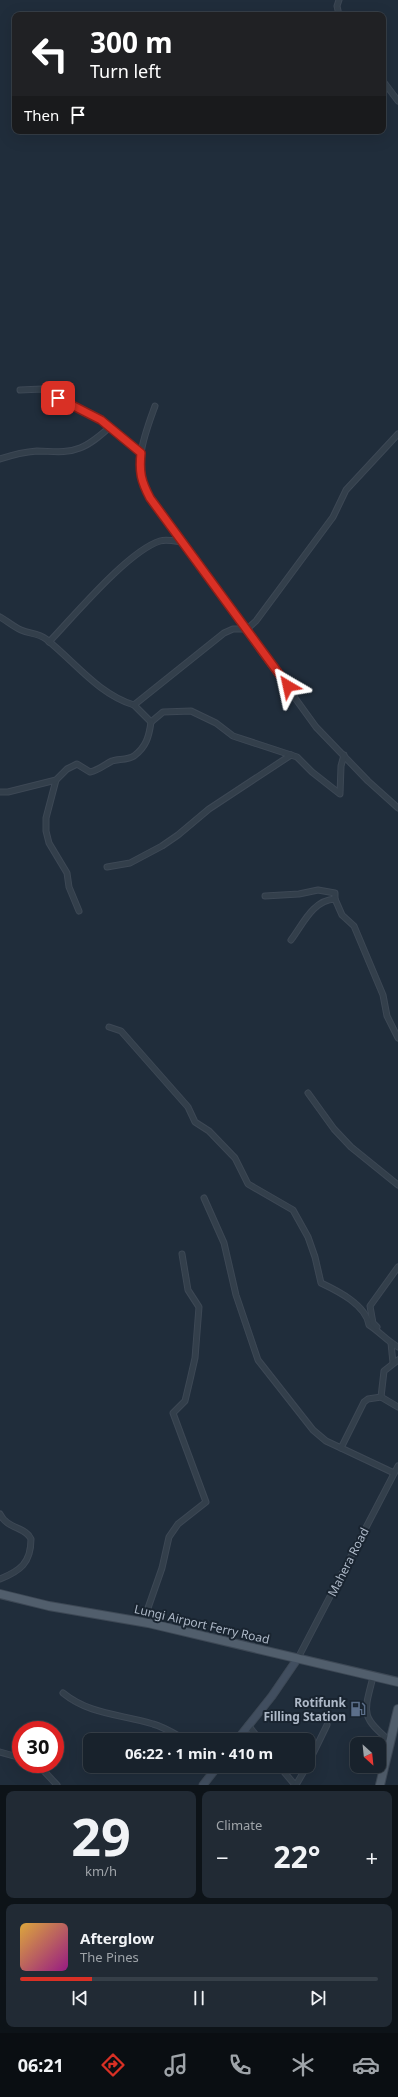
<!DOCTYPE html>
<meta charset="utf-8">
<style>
body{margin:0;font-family:"Noto Sans",sans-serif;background:#212a34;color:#f1f3f6;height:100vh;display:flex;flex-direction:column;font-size:15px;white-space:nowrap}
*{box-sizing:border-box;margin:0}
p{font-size:13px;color:#9fa4a9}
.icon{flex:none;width:22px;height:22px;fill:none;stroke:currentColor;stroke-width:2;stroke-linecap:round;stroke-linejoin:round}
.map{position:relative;height:1785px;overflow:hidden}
.panel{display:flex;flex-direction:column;gap:6px;padding:6px;background:#0d1318;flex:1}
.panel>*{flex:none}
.hud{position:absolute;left:12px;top:12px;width:374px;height:122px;border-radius:8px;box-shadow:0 4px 16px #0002,0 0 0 1px #363f48;background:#202124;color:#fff;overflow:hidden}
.needle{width:26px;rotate:153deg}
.buttons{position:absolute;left:350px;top:1737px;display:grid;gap:8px}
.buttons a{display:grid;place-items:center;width:36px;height:36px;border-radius:8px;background:#18222c;box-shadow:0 4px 16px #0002,0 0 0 1px #363f48;font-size:20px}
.speed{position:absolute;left:12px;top:1721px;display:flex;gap:8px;font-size:20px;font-weight:700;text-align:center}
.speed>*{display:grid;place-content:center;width:52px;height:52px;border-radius:50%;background:#18222c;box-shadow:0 4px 16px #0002,0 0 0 1px #363f48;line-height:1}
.speed .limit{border:6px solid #d22;background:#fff;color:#111}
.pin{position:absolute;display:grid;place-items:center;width:34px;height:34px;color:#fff;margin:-17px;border-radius:8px;box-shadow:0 2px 6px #0006}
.me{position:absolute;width:44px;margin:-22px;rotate:324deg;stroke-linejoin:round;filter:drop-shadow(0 0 3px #0008)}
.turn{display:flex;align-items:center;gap:14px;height:84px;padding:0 12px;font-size:18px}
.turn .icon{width:52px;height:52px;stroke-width:2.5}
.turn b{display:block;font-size:28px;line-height:34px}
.then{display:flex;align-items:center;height:38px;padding:0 12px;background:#0003;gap:8px;font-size:15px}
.big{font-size:30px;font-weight:700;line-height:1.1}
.panel .card{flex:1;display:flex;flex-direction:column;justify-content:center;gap:6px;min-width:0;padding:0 14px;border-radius:8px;background:#212a34}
.panel .dial{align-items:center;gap:0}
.dial b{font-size:52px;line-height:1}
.song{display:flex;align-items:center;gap:12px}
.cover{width:48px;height:48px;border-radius:6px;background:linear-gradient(135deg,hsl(40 70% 55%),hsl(310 70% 35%))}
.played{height:4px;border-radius:2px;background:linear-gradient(90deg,#d93025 20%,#363f48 20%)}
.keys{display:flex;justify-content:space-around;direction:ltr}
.heat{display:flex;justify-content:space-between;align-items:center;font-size:22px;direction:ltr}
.panel .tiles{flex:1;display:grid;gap:6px;grid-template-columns:1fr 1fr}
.card:last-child{grid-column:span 2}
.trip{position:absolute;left:83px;top:1733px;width:232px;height:40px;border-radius:8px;background:#18222c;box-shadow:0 4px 16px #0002,0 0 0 1px #363f48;font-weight:700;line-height:40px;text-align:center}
.dock{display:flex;height:64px;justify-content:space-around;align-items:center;background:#0a0e12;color:#9fa4a9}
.dock .icon{width:28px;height:28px}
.dock .current{color:#d93025}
.dock b{font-size:18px;color:#f1f3f6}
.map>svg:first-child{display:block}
</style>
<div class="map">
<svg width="398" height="1785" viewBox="0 0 398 1785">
<rect width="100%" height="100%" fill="#202d3b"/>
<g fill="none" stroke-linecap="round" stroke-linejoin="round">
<defs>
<g id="street">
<path d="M339,0L337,6L339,15"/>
<path d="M383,81L398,101"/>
<path d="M20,390L42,389L77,407L101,420L141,453"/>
<path d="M155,406C143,439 132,465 150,498L316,727L368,781L398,808"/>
<path d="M0,459C12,455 24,452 37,451C51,451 65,454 80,448C91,444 101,435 110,427"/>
<path d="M0,617C7,621 14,627 21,630C30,634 38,633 46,639C75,662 98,694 134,705"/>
<path d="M49,642C74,616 128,551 160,541C166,539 175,541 182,542"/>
<path d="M344,755L341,766L340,794L312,772L297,757L233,736L216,723L191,711L163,712L151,722L134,705L224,633L233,629H247L256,621L333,517L346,490L398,434"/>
<path d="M56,780L46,818V831L49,843L67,873L69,887L79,911"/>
<path d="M0,792H8L56,780L67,769L77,764L90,772C99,770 104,765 112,761C118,759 128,760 134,756C146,747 149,737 151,722"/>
<path d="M107,867L130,863L162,846L178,835L209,809L291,755"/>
<path d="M265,896L299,894L318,890L335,893V899"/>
<path d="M291,940C303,924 313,900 335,899L342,915L354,926L383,995L387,1016L398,1038"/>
<path d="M109,1027L121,1031L188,1107L195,1122L209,1131L235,1158L248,1184L293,1210L308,1237L315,1257L321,1283C338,1291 366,1305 369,1325C380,1332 387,1341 398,1347"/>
<path d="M308,1093L334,1129L351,1147L398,1185"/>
<path d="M204,1198L224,1243L236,1295L258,1360L313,1430L326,1441L341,1448"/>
<path d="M377,1327L373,1323L370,1306L398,1267"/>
<path d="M391,1343L393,1363"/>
<path d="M398,1360L384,1371L381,1397L398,1407"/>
<path d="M381,1397L368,1399L364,1402L341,1448L394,1473"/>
<path d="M0,1514C7,1529 26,1527 31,1539C31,1563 20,1571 0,1579"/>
<path d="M148,1623V1608L162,1568L169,1537L178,1524L206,1502L173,1413L185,1401L190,1380L195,1358L199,1307L188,1290L182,1254"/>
<path d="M298,1658L398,1466"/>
<path d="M373,1677C364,1713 360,1716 390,1741"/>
<path d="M63,1693C90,1715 121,1714 153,1724C164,1727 175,1734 186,1740"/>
<path d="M248,1725L260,1740"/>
<path d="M0,1752L21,1758"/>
<path d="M33,1764L43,1770L57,1785"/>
<path d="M308,1764L327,1725"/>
<path d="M279,1766L295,1785"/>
<path d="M296,1785L307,1766"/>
</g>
<g id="secondary">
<path d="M237,1740L272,1696L298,1658"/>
<path d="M203,1785L218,1766"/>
</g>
<g id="primary">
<path d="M0,1594L49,1606L148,1623L398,1682"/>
<path d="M380,1785L398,1709"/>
</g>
</defs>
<use href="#street" stroke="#3d4855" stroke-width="7"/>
<use href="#secondary" stroke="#3d4855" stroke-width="9"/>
<use href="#primary" stroke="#3d4855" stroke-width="10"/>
<use href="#street" stroke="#333f4b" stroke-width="5"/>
<use href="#secondary" stroke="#414e5f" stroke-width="7"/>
<use href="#primary" stroke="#515e6c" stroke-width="8"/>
</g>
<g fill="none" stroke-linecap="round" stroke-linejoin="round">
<defs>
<path id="route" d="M58,398L101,420L141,453C139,472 141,481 150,498L288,686"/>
</defs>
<use href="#route" stroke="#8d1f18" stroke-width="10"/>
<use href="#route" stroke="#d93025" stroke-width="7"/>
</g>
<defs>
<symbol id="fuel-bare" viewBox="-9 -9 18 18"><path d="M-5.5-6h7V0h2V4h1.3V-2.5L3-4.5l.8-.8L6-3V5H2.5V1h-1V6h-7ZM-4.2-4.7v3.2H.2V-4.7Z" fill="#5c6f8a" stroke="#192430" stroke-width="2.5" paint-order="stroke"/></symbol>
</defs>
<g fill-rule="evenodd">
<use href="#fuel-bare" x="347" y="1698" width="22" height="22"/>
</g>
<g text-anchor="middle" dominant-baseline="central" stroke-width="4" stroke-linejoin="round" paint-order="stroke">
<g font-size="12" fill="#aeb9c8" stroke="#192430">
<text transform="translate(348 1562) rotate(-63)">Mahera Road</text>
<text transform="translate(202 1624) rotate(13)">Lungi Airport Ferry Road</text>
</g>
<g font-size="12" font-weight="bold" fill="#aeb9c8" stroke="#192430" text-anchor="end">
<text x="346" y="1702">Rotifunk<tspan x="346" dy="14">Filling Station</tspan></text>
</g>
</g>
</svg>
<div class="buttons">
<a><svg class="needle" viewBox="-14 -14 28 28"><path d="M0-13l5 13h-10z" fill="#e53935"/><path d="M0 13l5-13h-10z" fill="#9fa4a9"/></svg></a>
</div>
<div class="speed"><div class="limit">30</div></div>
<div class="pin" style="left:58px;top:398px;background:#d93025"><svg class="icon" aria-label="arrive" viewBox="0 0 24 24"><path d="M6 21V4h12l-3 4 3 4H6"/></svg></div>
<svg class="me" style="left:288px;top:686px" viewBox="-20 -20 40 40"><path d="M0-17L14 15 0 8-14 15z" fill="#d93025" stroke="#fff" stroke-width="4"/></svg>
<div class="trip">06:22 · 1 min · 410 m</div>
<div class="hud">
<div class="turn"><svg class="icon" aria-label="left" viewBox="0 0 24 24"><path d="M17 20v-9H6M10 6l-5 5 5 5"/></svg><div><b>300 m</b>Turn left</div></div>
<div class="then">Then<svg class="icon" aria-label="arrive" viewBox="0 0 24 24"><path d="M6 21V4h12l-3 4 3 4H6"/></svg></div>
</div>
</div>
<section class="panel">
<div class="tiles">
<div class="card dial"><b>29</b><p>km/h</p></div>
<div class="card"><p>Climate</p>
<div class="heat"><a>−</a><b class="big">22°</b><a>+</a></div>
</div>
<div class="card">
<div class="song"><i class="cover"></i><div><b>Afterglow</b><p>The Pines</p></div></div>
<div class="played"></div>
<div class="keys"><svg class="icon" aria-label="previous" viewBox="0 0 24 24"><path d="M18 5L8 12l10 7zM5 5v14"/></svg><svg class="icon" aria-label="pause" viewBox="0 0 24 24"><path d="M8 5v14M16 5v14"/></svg><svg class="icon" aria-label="next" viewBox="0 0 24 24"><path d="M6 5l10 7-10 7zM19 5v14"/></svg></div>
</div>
</div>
</section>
<nav class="dock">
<b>06:21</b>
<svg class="icon current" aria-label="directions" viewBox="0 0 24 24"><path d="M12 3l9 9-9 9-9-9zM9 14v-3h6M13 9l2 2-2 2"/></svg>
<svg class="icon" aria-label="music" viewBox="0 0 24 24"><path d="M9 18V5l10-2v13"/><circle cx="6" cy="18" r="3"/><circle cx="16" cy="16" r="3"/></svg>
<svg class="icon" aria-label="phone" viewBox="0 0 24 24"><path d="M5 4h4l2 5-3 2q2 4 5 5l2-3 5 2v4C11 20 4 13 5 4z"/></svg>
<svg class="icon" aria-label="climate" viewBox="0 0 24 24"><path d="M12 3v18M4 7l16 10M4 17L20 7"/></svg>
<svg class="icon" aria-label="car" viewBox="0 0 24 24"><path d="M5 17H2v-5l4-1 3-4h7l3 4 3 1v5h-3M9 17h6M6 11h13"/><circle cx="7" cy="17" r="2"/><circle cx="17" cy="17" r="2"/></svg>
</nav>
